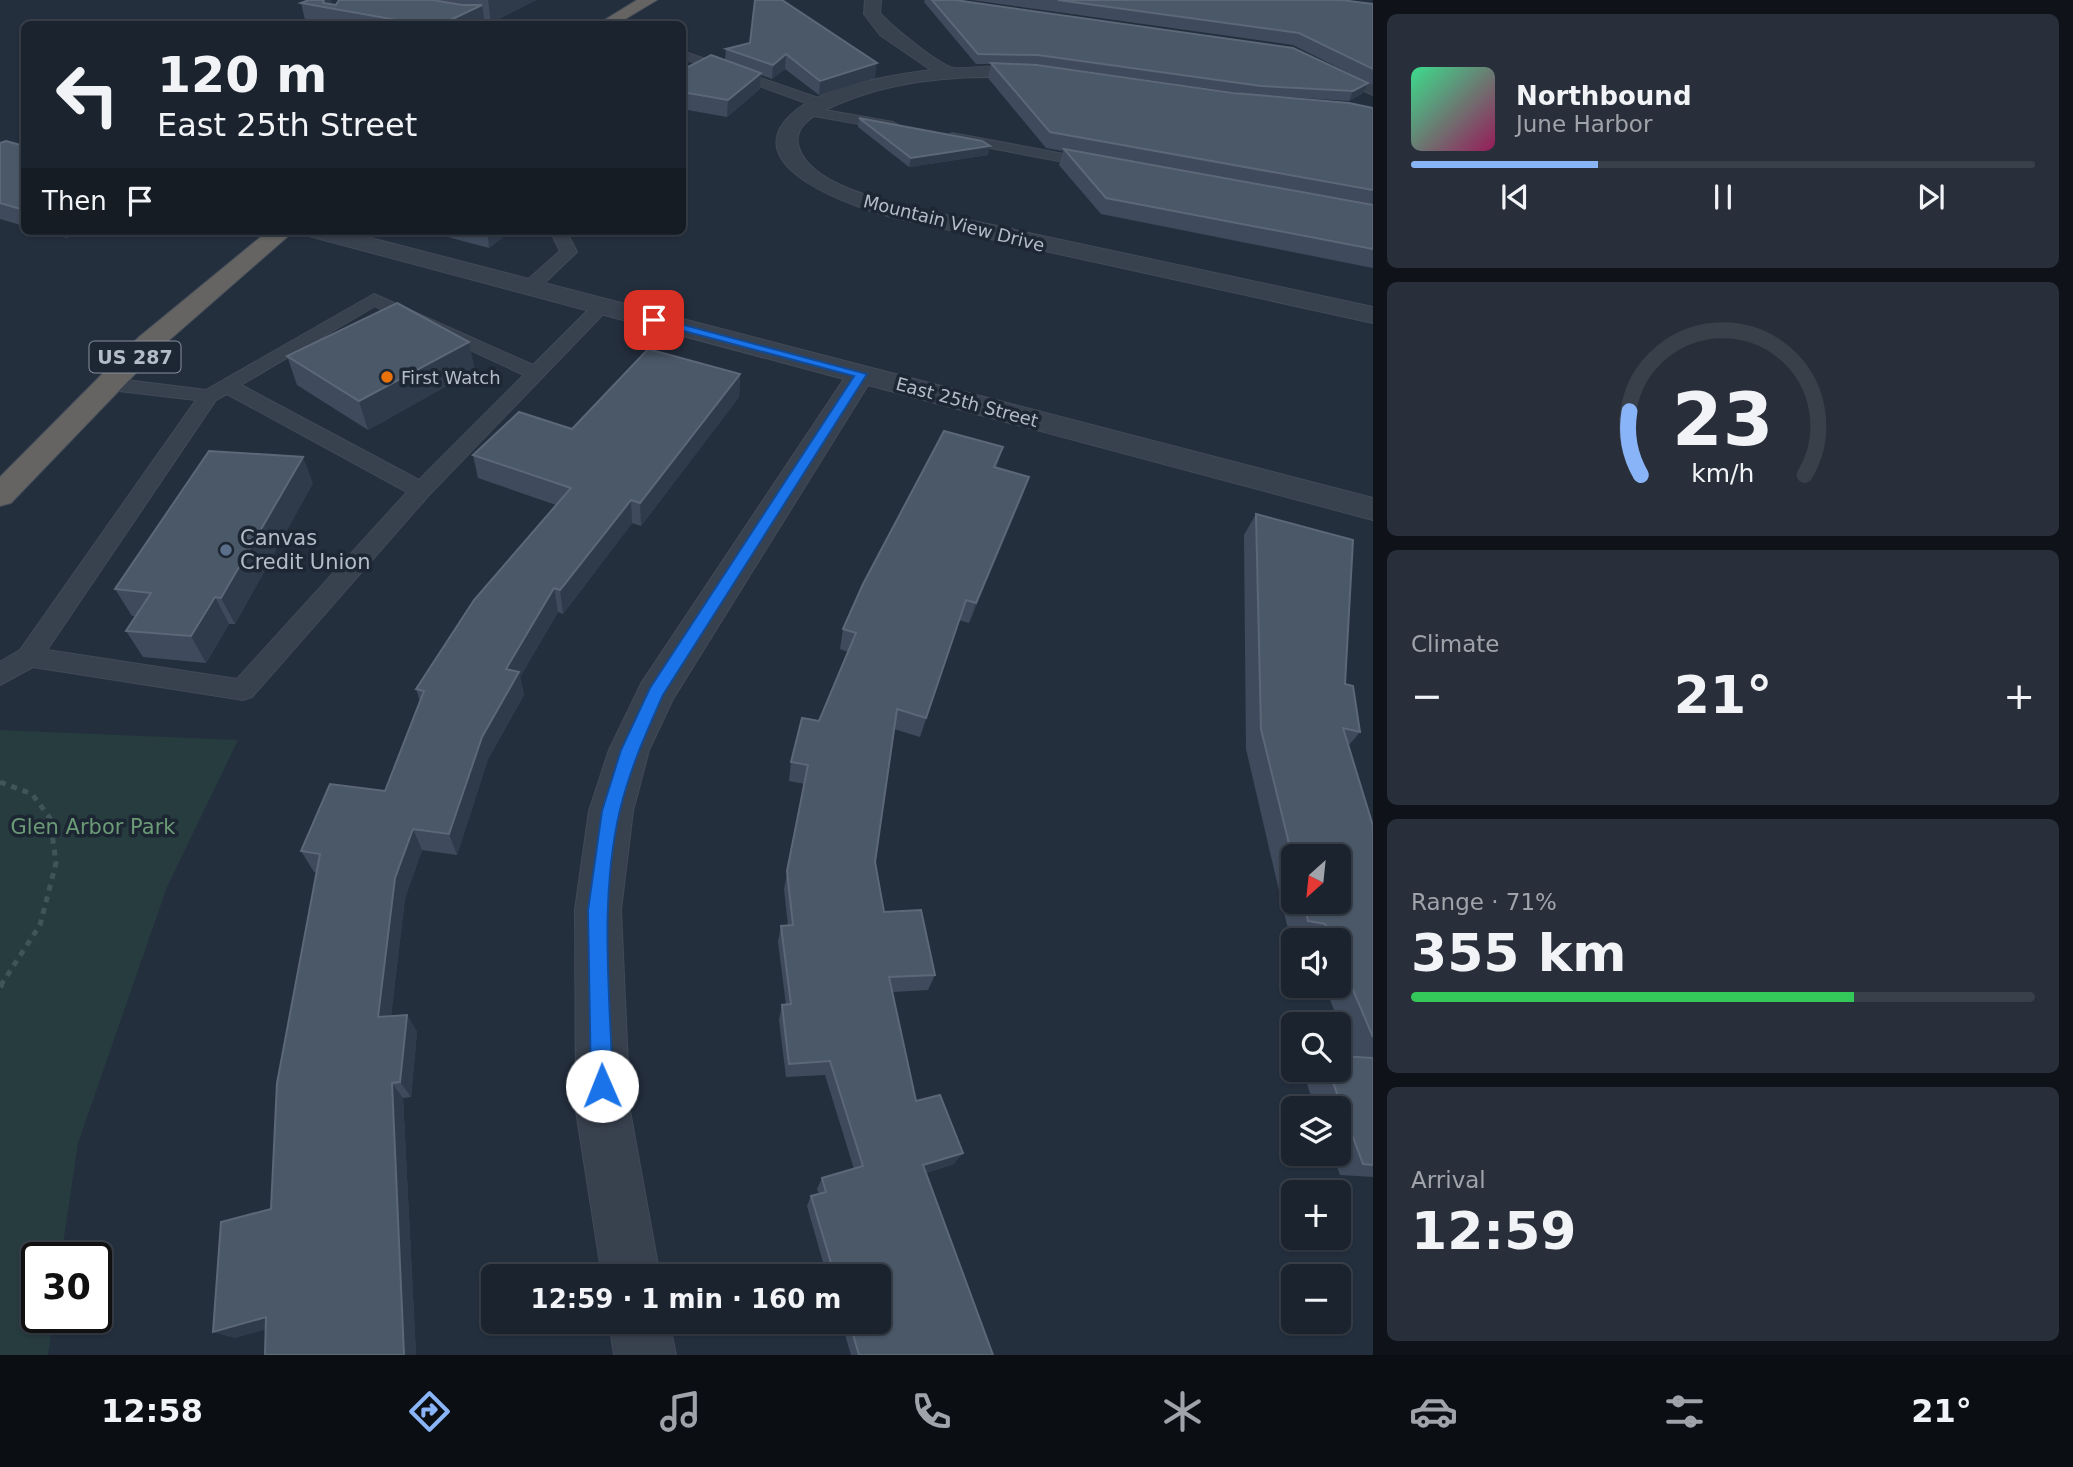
<!DOCTYPE html>
<meta charset="utf-8">
<style>
body{margin:0;font-family:"DejaVu Sans",sans-serif;background:#282f3a;color:#f1f3f6;height:100vh;display:flex;flex-direction:column;font-size:26px;white-space:nowrap}
*{box-sizing:border-box;margin:0}
p{font-size:23px;color:#a0a4aa}
.icon{flex:none;width:38px;height:38px;fill:none;stroke:currentColor;stroke-width:2;stroke-linecap:round;stroke-linejoin:round}
.map{position:relative;flex:1;overflow:hidden}
.sheet{display:flex;flex-direction:column;gap:14px;padding:14px;background:#0f1319;width:700px}
.sheet>*{flex:none}
.hud{position:absolute;left:21px;top:21px;width:665px;height:214px;border-radius:10px;box-shadow:0 2px 5px #0004,0 0 0 2px #39404a;background:#1b232e;color:#f1f3f6;overflow:hidden}
.needle{width:46px;rotate:207deg}
.buttons{position:absolute;left:1281px;top:844px;display:grid;gap:14px}
.buttons a{display:grid;place-items:center;width:70px;height:70px;border-radius:10px;background:#1b232e;box-shadow:0 2px 5px #0004,0 0 0 2px #39404a;font-size:35px}
.speed{position:absolute;left:21px;top:1242px;display:flex;gap:14px;font-size:35px;font-weight:700;text-align:center}
.speed>*{display:grid;place-content:center;width:91px;height:91px;border-radius:50%;background:#1b232e;box-shadow:0 2px 5px #0004,0 0 0 2px #39404a;line-height:1}
.speed .limit{border:4px solid #111;border-radius:10px;background:#fff;color:#111}
.pin{position:absolute;display:grid;place-items:center;width:60px;height:60px;color:#fff;margin:-30px;border-radius:14px;box-shadow:0 4px 10px #0006}
.me{position:absolute;width:77px;margin:-38px;rotate:359deg;stroke-linejoin:round;filter:drop-shadow(0 0 5px #0008)}
.turn{display:flex;align-items:center;gap:24px;height:147px;padding:0 21px;font-size:32px}
.turn .icon{width:91px;height:91px;stroke-width:2.5}
.turn b{display:block;font-size:49px;line-height:60px}
.then{display:flex;align-items:center;height:66px;padding:0 21px;background:#0003;gap:14px;font-size:26px}
.big{font-size:52px;font-weight:800;line-height:1.1}
.sheet .widget{flex:1;display:flex;flex-direction:column;justify-content:center;gap:10px;min-width:0;padding:0 24px;border-radius:10px;background:#282f3a}
.sheet .dial{align-items:center;gap:0}
.dial svg{height:182px;overflow:visible;fill:none;stroke:#39404a;stroke-width:7;stroke-linecap:round;text-anchor:middle}
.dial text{fill:#f1f3f6;stroke:none}
.song{display:flex;align-items:center;gap:21px}
.cover{width:84px;height:84px;border-radius:10px;background:linear-gradient(135deg,hsl(150 70% 55%),hsl(330 70% 35%))}
.played{height:7px;border-radius:4px;background:linear-gradient(90deg,#8ab4f8 30%,#39404a 30%)}
.keys{display:flex;justify-content:space-around;direction:ltr}
.heat{display:flex;justify-content:space-between;align-items:center;font-size:38px;direction:ltr}
.charge{height:10px;border-radius:5px;background:linear-gradient(90deg,#34c759 71%,#39404a 0)}
.trip{position:absolute;left:481px;top:1264px;width:410px;height:70px;border-radius:10px;background:#1b232e;box-shadow:0 2px 5px #0004,0 0 0 2px #39404a;font-weight:800;line-height:70px;text-align:center}
.menu{display:flex;height:112px;justify-content:space-around;align-items:center;background:#0b0e12;color:#a0a4aa}
.menu .icon{width:49px;height:49px}
.menu .active{color:#8ab4f8}
.menu b{font-size:32px;color:#f1f3f6}
main{display:flex;flex:1;min-height:0}
.map>svg:first-child{display:block}
</style>
<main>
<div class="map">
<svg width="1373" height="1355" viewBox="0 0 1373 1355">
<rect width="100%" height="100%" fill="#242f3e"/>
<path fill="#263c3f" d="M0,730L238,740L167,887L78,1143L61,1258H37V1318H53L48,1355H0Z"/>
<g fill="none" stroke-linecap="round" stroke-linejoin="round">
<defs>
<g id="service">
<path d="M682,51L827,101L829,104L822,108L817,107L682,58Z"/>
<path d="M1334,68L1373,86V95L1330,75L1328,72Z"/>
<path d="M808,107L893,122L900,126L893,130L803,114V108Z"/>
<path d="M952,133L1096,160L1103,164L1096,168L947,140L945,137Z"/>
<path d="M550,231H566L577,252L536,291H524L521,287L524,283L560,251Z"/>
<path d="M374,294L533,365L596,302L602,301L611,306L429,495L252,697L243,700L33,667L0,685V662L20,650L196,400L110,390L100,384L103,380L110,378L206,390ZM375,306L524,375L419,480L241,385ZM227,394L407,492L237,679L47,650L216,400Z"/>
</g>
<g id="minor">
<path d="M865,0H881L880,13C890,25 940,66 954,68C975,70 1036,57 1050,74C1042,83 1002,77 988,77C932,77 872,86 821,112C809,118 795,129 798,144C805,180 868,196 899,205L1373,307V323L895,218C859,209 730,167 794,112C825,86 891,75 931,70L880,35L864,14Z"/>
<path d="M305,231H344L1373,498V520L868,385L673,699L649,750L633,811L621,910L630,1111L660,1276H602L576,1111L575,910L589,811L609,750L642,682L844,379L309,236Z"/>
<path d="M609,1321H669L676,1355H614Z"/>
</g>
<g id="trunk">
<path d="M637,0H657L617,24H598Z"/>
<path d="M268,231H294L159,349L11,503L0,506V477L139,337Z"/>
</g>
</defs>
<use href="#service" stroke="#414a57" stroke-width="2"/>
<use href="#minor" stroke="#414a57" stroke-width="2"/>
<use href="#trunk" stroke="#434c59" stroke-width="2"/>
<path stroke="#3f5557" stroke-width="5" stroke-dasharray="6 6" stroke-linecap="butt" d="M0,782L32,794L50,818L56,863L40,925L1,985"/>
<path stroke="#3f5557" stroke-width="6" stroke-dasharray="8 8" stroke-linecap="butt" d="M0,987L2,984"/>
<use href="#service" fill="#38414e" fill-rule="evenodd"/>
<use href="#minor" fill="#38414e" fill-rule="evenodd"/>
<use href="#trunk" fill="#656462" fill-rule="evenodd"/>
</g>
<g fill="#3f4b5c" fill-rule="evenodd">
<path d="M339,0H536L491,23L484,19L485,24H306L301,3L336,5Z"/>
<path d="M925,0H955L1363,93L1349,101L1274,96L1373,108V268L1101,214L1059,165L1063,151L1046,148L988,78L991,64H976L924,2ZM1011,64H1035L1248,94L1233,93Z"/>
<path d="M972,0H1341L1373,4V85L1293,45Z"/>
<path d="M750,43L875,78L819,95L785,69L772,79L761,75L760,89L727,117L682,109V70L725,60L726,49Z"/>
<path d="M859,118L988,155L909,167L858,127Z"/>
<path d="M0,143L24,146V226L0,219Z"/>
<path d="M42,231H81L67,238Z"/>
<path d="M425,231H511L489,248Z"/>
<path d="M287,356L475,370L368,430L297,385Z"/>
<path d="M740,374L739,397L641,526L632,523L563,614L558,612L520,677L524,695L488,759L457,855L422,850L405,898L391,1016L407,1015L417,1032L411,1097L403,1098L416,1355H265L266,1329L234,1338L271,1209L316,872H314L301,851L385,791L420,701L416,689L556,505L478,478L473,455L572,429Z"/>
<path d="M996,468L1029,477L1022,497L969,623L959,620L920,737L894,729L875,862L884,912L935,975L928,990L892,992L916,1101L954,1164L926,1173L993,1355H851L841,1321H878V1276H827L807,1206L811,1196L819,1194L817,1189L822,1178L854,1169L825,1075L786,1077L779,1020L782,1005H786L778,942L781,926H788L784,889L805,784L789,781L791,762L819,721L848,652L840,649L843,629Z"/>
<path d="M313,483L235,624H229L206,663L143,657L126,631L136,616H132L115,589Z"/>
<path d="M1256,514L1345,684L1360,732L1349,745L1373,826V1177L1340,1175L1332,1153H1339V1108H1315L1302,1069H1339L1353,1057L1324,985H1339V940H1301L1290,938L1246,749L1244,535ZM1293,856L1339,901H1293Z"/>
</g>
<g fill="#2f3b4b">
<path d="M324,0H331L333,9L323,3Z"/>
<path d="M488,0H536L491,23Z"/>
<path d="M482,5L485,24H442Z"/>
<path d="M786,54L785,69L772,79L773,65Z"/>
<path d="M877,63L875,78L819,95L820,81Z"/>
<path d="M761,73L760,89L727,117L728,100Z"/>
<path d="M1368,83L1363,93L1349,101L1353,91Z"/>
<path d="M990,146L988,155L909,167L911,158Z"/>
<path d="M63,231H81L67,238Z"/>
<path d="M487,231H511L489,248Z"/>
<path d="M469,342L475,370L368,430L359,401Z"/>
<path d="M740,374L739,397L641,526L640,503Z"/>
<path d="M1003,447L997,468L994,467Z"/>
<path d="M303,457L313,483L235,624L221,598Z"/>
<path d="M1029,477L1022,497L969,623L976,603Z"/>
<path d="M631,500L632,523L563,614L560,590Z"/>
<path d="M554,588L558,612L520,677L524,695L488,759L457,855L449,834L506,669Z"/>
<path d="M215,597L229,624L206,663L191,636Z"/>
<path d="M413,829L422,850L405,898L389,1034L378,1017L395,878Z"/>
<path d="M407,1015L417,1032L411,1097L400,1082Z"/>
<path d="M392,1083L403,1098L416,1355H404Z"/>
<path d="M963,1153L954,1164L915,1176L923,1165Z"/>
<path d="M266,1317L284,1324L234,1338L213,1332Z"/>
</g>
<g fill="#4b5868" stroke="#5c6777" stroke-width="2">
<path d="M309,0H324L323,3L336,5L339,0H432L462,5H482L442,24H419L301,3Z"/>
<path d="M755,0H782L877,63L820,81L786,54L773,65L726,49L750,43Z"/>
<path d="M932,0H955L1293,48L1368,83L1353,91L1261,86L1038,55L978,54Z"/>
<path d="M1058,0H1341L1373,4V69L1299,33Z"/>
<path d="M711,55L761,73L728,100L682,92V70Z"/>
<path d="M991,63L1037,65L1233,93L1349,103L1373,108V190L1050,132Z"/>
<path d="M859,118L982,141L990,146L911,158Z"/>
<path d="M6,141L24,146V210L0,203V143Z"/>
<path d="M1064,149L1373,205V249L1106,198Z"/>
<path d="M397,303L469,342L359,401L287,356Z"/>
<path d="M648,349L740,374L640,503L631,500L560,590L554,588L506,669L519,672L482,737L449,834L413,829L395,878L378,1017L407,1015L400,1082L392,1083L404,1355H265L266,1317L213,1332L221,1222L271,1209L277,1083L320,854L301,851L330,784L385,791L424,691L416,689L474,600L571,488L473,455L519,412L572,429Z"/>
<path d="M944,431L1003,447L994,467L1029,477L976,603L966,600L926,718L897,709L875,862L884,912L921,910L935,975L889,977L916,1101L940,1095L963,1153L923,1165L993,1355H859L849,1321H878V1276H835L811,1196L826,1192L822,1178L863,1166L830,1061L789,1064L782,1005L791,1004L781,926L793,925L787,871L808,765L791,762L802,718L819,721L856,633L843,629L863,584Z"/>
<path d="M209,451L303,457L221,598L215,597L191,636L126,631L151,593L115,589Z"/>
<path d="M1256,514L1353,540L1345,684L1353,686L1360,732L1343,728L1373,826V1037L1339,957V940H1331L1325,924L1308,921L1303,901H1339V856H1293V860L1261,729Z"/>
<path d="M1339,1056L1373,1058V1165L1363,1164L1328,1069H1339Z"/>
</g>
<path fill="#1a73e8" stroke="#114b97" stroke-width="2" d="M654,317L867,374L663,695C646,733 630,769 620,810C599,899 610,995 613,1086L609,1094L602,1097L594,1094L591,1086L588,910L602,811L621,750L650,688L854,376L650,322V318Z"/>
<circle fill="#e8710a" stroke="#1d2633" stroke-width="2.5" cx="387" cy="377" r="7"/>
<circle fill="#5c6f8a" stroke="#1d2633" stroke-width="2.5" cx="226" cy="550" r="7"/>
<g text-anchor="middle" dominant-baseline="central" stroke-width="7" stroke-linejoin="round" paint-order="stroke">
<g font-size="18" fill="#b4bcc9" stroke="#1d2633">
<text transform="translate(954 223) rotate(14)">Mountain View Drive</text>
<text transform="translate(967 402) rotate(15)">East 25th Street</text>
</g>
<g font-size="18" fill="#b4bcc9" stroke="#1d2633" text-anchor="start">
<text x="401" y="377">First Watch</text>
</g>
<rect fill="#1d2633" stroke="#878f9c" stroke-width="2" x="89.5" y="341.5" width="91" height="31" rx="5"/>
<g font-size="19" font-weight="bold" fill="#b4bcc9">
<text x="135" y="357">US 287</text>
</g>
<g font-size="21" fill="#b4bcc9" stroke="#1d2633" text-anchor="start">
<text x="240" y="538">Canvas<tspan x="240" dy="24">Credit Union</tspan></text>
</g>
<g font-size="21" fill="#6b9a76" stroke="#1d2633">
<text x="93" y="827">Glen Arbor Park</text>
</g>
</g>
</svg>
<div class="buttons">
<a><svg class="needle" viewBox="-14 -14 28 28"><path d="M0-13l5 13h-10z" fill="#e53935"/><path d="M0 13l5-13h-10z" fill="#a0a4aa"/></svg></a>
<a><svg class="icon" aria-label="sound" viewBox="0 0 24 24"><path d="M4 9h4l5-4v14l-5-4H4zM17 9q2 3 0 6"/></svg></a>
<a><svg class="icon" aria-label="search" viewBox="0 0 24 24"><circle cx="10" cy="10" r="6"/><path d="M15 15l6 6"/></svg></a>
<a><svg class="icon" aria-label="layers" viewBox="0 0 24 24"><path d="M12 4l9 5-9 5-9-5zM3 14l9 5 9-5"/></svg></a>
<a>+</a>
<a>−</a>
</div>
<div class="speed"><div class="limit">30</div></div>
<div class="pin" style="left:654px;top:320px;background:#d93025"><svg class="icon" aria-label="arrive" viewBox="0 0 24 24"><path d="M6 21V4h12l-3 4 3 4H6"/></svg></div>
<svg class="me" style="left:602px;top:1086px" viewBox="-20 -20 40 40"><circle r="19" fill="#fff"/><path d="M0-13L10 11 0 6-10 11z" fill="#1a73e8"/></svg>
<div class="trip">12:59 · 1 min · 160 m</div>
<div class="hud">
<div class="turn"><svg class="icon" aria-label="left" viewBox="0 0 24 24"><path d="M17 20v-9H6M10 6l-5 5 5 5"/></svg><div><b>120 m</b>East 25th Street</div></div>
<div class="then">Then<svg class="icon" aria-label="arrive" viewBox="0 0 24 24"><path d="M6 21V4h12l-3 4 3 4H6"/></svg></div>
</div>
</div>
<section class="sheet">
<div class="widget">
<div class="song"><i class="cover"></i><div><b>Northbound</b><p>June Harbor</p></div></div>
<div class="played"></div>
<div class="keys"><svg class="icon" aria-label="previous" viewBox="0 0 24 24"><path d="M18 5L8 12l10 7zM5 5v14"/></svg><svg class="icon" aria-label="pause" viewBox="0 0 24 24"><path d="M8 5v14M16 5v14"/></svg><svg class="icon" aria-label="next" viewBox="0 0 24 24"><path d="M6 5l10 7-10 7zM19 5v14"/></svg></div>
</div>
<div class="widget dial"><svg viewBox="0 0 100 80">
<path d="M14 69A42 42 0 1 1 86 69"/>
<path d="M14 69A42 42 0 0 1 9 41" stroke="#8ab4f8"/>
<text x="50" y="56" font-size="32" font-weight="700">23</text>
<text x="50" y="72" font-size="11">km/h</text>
</svg></div>
<div class="widget"><p>Climate</p>
<div class="heat"><a>−</a><b class="big">21°</b><a>+</a></div>
</div>
<div class="widget"><p>Range · 71%</p><b class="big">355 km</b><div class="charge"></div></div>
<div class="widget"><p>Arrival</p><b class="big">12:59</b></div>
</section>
</main>
<nav class="menu">
<b>12:58</b>
<svg class="icon active" aria-label="directions" viewBox="0 0 24 24"><path d="M12 3l9 9-9 9-9-9zM9 14v-3h6M13 9l2 2-2 2"/></svg>
<svg class="icon" aria-label="music" viewBox="0 0 24 24"><path d="M9 18V5l10-2v13"/><circle cx="6" cy="18" r="3"/><circle cx="16" cy="16" r="3"/></svg>
<svg class="icon" aria-label="phone" viewBox="0 0 24 24"><path d="M5 4h4l2 5-3 2q2 4 5 5l2-3 5 2v4C11 20 4 13 5 4z"/></svg>
<svg class="icon" aria-label="climate" viewBox="0 0 24 24"><path d="M12 3v18M4 7l16 10M4 17L20 7"/></svg>
<svg class="icon" aria-label="car" viewBox="0 0 24 24"><path d="M5 17H2v-5l4-1 3-4h7l3 4 3 1v5h-3M9 17h6M6 11h13"/><circle cx="7" cy="17" r="2"/><circle cx="17" cy="17" r="2"/></svg>
<svg class="icon" aria-label="filters" viewBox="0 0 24 24"><path d="M4 7h16M4 17h16"/><circle cx="9" cy="7" r="2"/><circle cx="15" cy="17" r="2"/></svg>
<b>21°</b>
</nav>
